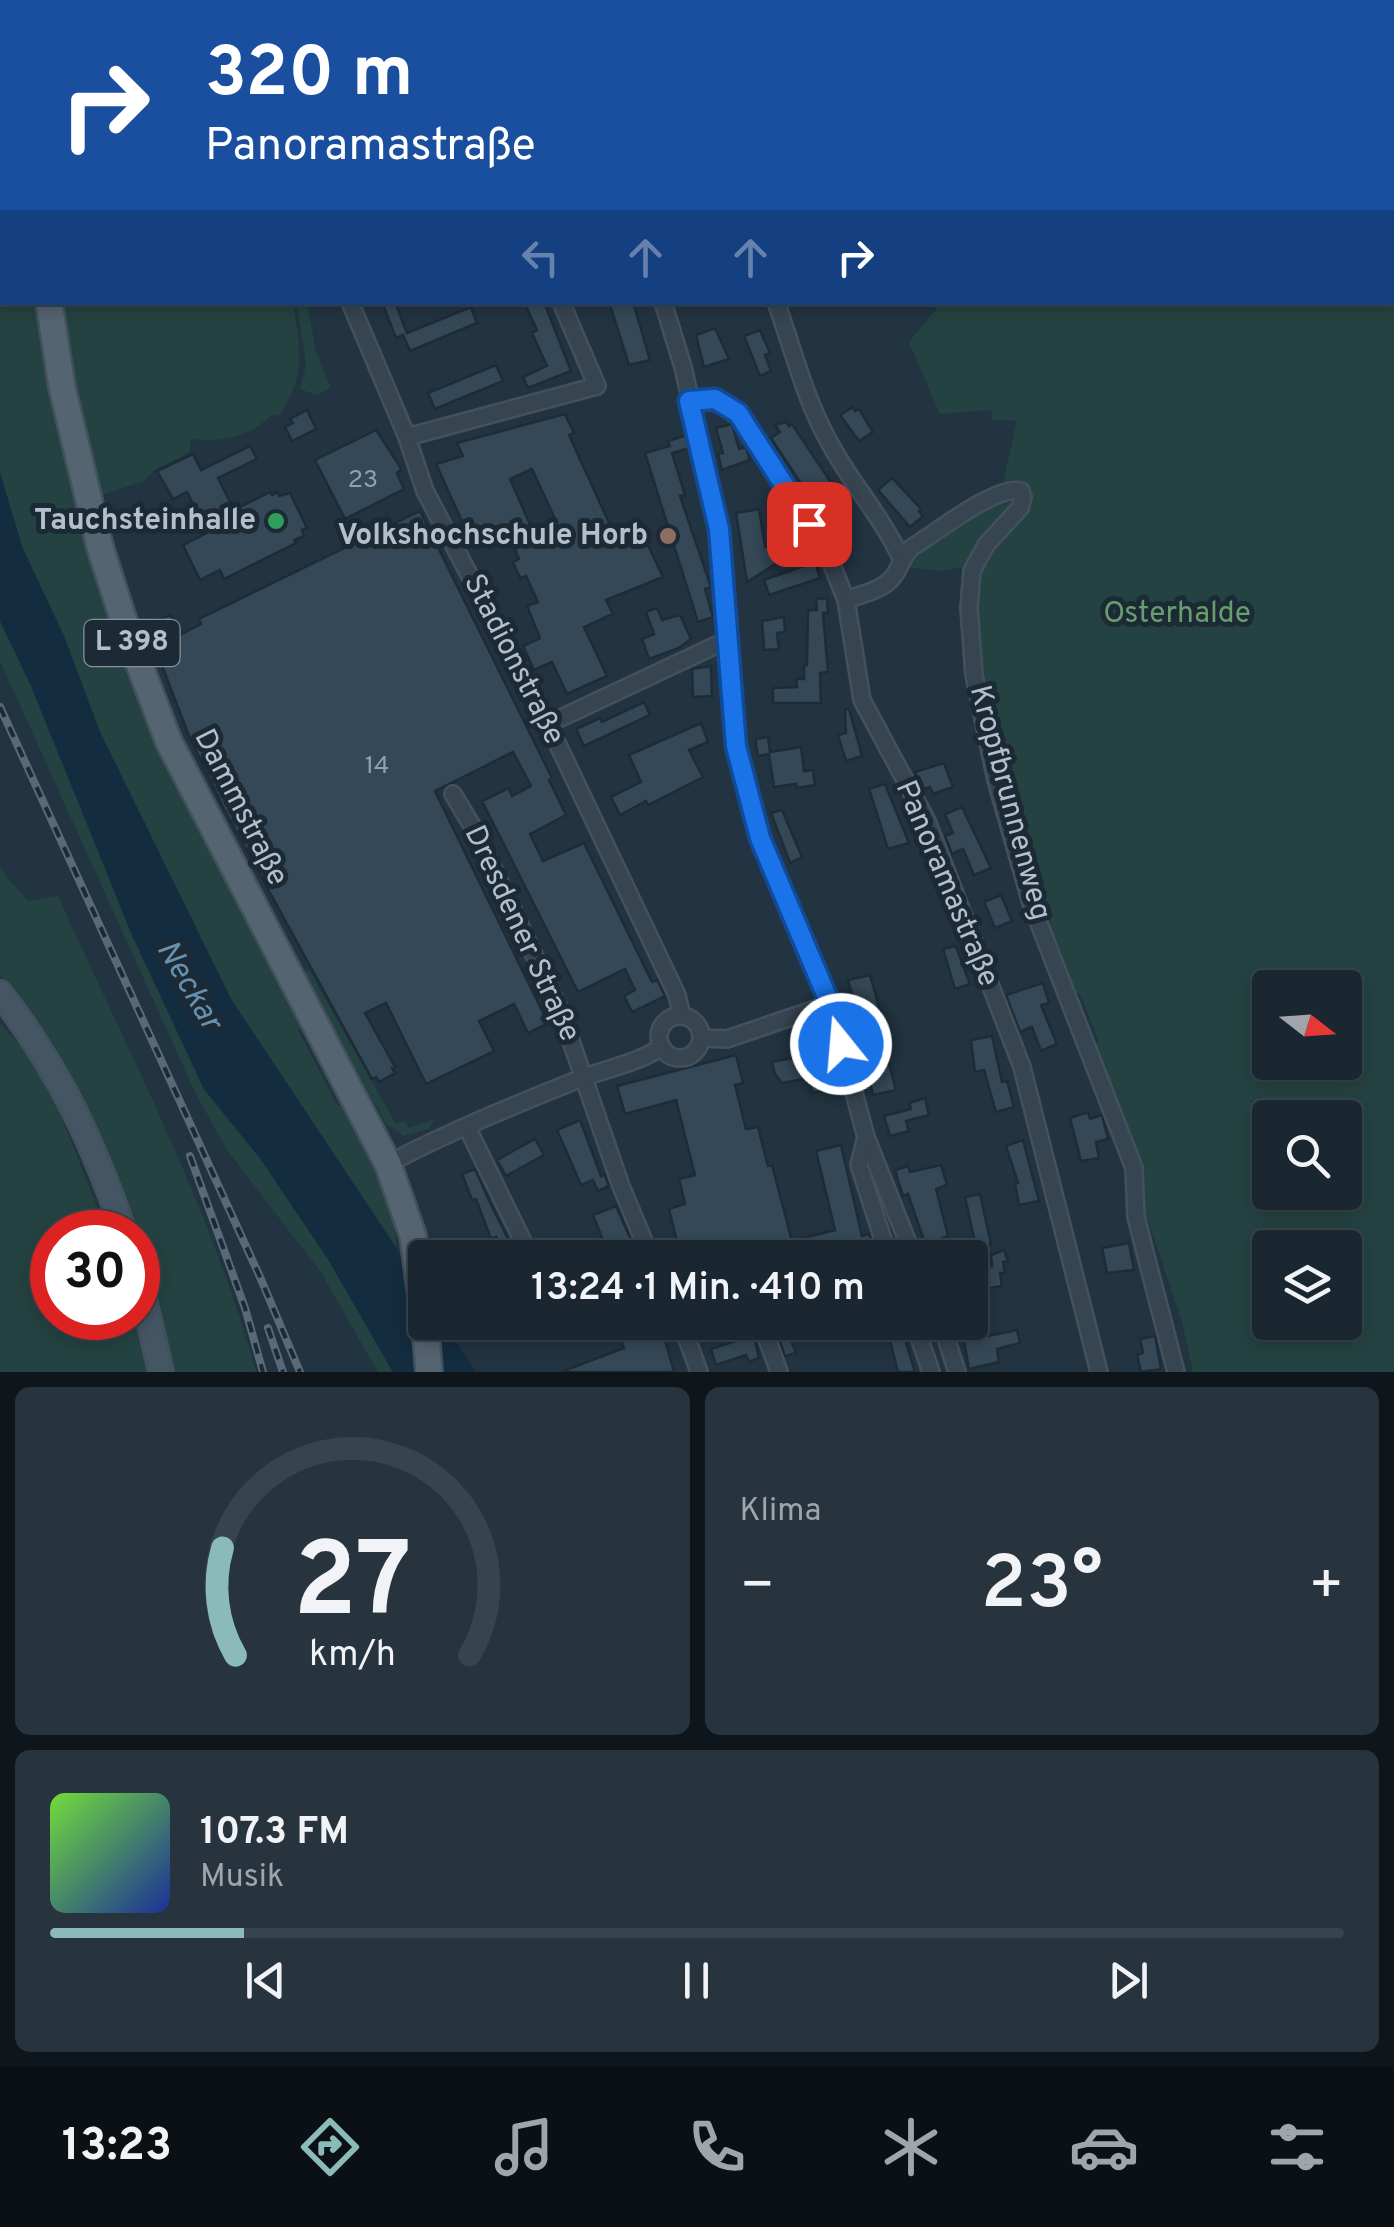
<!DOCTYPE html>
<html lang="de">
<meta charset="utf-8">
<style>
body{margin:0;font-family:Overpass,sans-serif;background:#27333d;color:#f1f3f6;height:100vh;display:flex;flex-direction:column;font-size:38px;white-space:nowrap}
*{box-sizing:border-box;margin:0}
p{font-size:32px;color:#9fa5ab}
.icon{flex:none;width:55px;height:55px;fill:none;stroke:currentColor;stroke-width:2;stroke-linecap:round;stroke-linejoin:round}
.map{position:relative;height:1372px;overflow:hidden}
.side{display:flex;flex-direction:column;gap:15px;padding:15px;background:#0e151b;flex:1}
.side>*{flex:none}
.banner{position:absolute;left:0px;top:0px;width:1395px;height:305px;box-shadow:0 5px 15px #0003,0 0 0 2px #38444d;background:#1a4fa0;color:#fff;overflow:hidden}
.needle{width:65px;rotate:107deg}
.buttons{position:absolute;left:1252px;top:970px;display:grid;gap:20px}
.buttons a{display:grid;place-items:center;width:110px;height:110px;border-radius:10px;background:#1a2731;box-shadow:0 5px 15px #0003,0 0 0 2px #38444d;font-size:50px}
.speed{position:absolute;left:30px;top:1210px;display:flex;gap:20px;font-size:50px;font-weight:700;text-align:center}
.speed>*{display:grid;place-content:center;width:130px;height:130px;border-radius:50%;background:#1a2731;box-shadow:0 5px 15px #0003,0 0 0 2px #38444d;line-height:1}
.speed .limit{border:15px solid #d22;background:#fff;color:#111}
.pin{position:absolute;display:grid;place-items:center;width:85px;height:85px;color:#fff;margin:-42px;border-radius:20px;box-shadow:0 5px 15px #0006}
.me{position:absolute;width:110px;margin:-55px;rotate:343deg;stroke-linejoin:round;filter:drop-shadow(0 0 8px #0008)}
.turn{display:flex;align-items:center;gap:35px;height:210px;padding:0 40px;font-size:45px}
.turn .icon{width:130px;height:130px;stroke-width:2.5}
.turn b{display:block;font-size:70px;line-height:85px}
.lanes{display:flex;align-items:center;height:95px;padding:0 40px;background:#0003;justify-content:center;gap:50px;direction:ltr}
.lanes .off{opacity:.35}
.big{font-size:75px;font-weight:600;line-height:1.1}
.side .widget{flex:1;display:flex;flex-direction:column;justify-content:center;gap:15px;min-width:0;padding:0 35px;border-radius:15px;background:#27333d}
.side .dial{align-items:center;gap:0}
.dial svg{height:260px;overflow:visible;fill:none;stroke:#38444d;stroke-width:7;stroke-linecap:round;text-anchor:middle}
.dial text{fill:#f1f3f6;stroke:none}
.song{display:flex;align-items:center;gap:30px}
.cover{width:120px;height:120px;border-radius:15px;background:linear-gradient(135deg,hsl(100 70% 55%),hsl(230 70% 35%))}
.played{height:10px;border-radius:5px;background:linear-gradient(90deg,#8bbbb9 15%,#38444d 15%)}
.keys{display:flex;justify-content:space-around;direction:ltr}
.heat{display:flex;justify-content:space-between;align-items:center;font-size:55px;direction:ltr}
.side .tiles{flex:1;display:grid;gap:15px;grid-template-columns:1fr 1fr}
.widget:last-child{grid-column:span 2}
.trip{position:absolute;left:408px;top:1240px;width:580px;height:100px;border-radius:10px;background:#1a2731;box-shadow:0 5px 15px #0003,0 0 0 2px #38444d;font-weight:600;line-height:100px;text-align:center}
.menu{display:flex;height:160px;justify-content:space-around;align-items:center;background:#0a1014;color:#9fa5ab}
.menu .icon{width:70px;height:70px}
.menu .selected{color:#8bbbb9}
.menu b{font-size:45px;color:#f1f3f6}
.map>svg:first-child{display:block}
</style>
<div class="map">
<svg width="1394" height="1372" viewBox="0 0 1394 1372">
<rect width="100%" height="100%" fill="#223441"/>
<g fill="#244241" fill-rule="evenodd">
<path d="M0,0L2,302L40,303L89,542L305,1027L298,1030L338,1106L344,1104L392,1208L397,1248L231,999L100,732L64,636L23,549L0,473Z"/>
<path d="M688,0H1394V1372H1193L1182,1322L1149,1223L1138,1224L1122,1151L1092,1048L1099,1042L1080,993L1073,995L1050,935L1034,938C1000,839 968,734 962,628C961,607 958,587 964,567L943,571L911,568L899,546L1003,483L1017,421L991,420L992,410L940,414L909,342L941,303L1392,302V2ZM1270,988H1345V1062H1270ZM1270,1118H1345V1192H1270ZM1270,1248H1345V1322H1270Z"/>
<path d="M56,303H293C300,348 307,375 279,416L272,414C250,438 222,442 191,439L190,452L153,471L145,481L98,496Z"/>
<path d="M297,303H307L316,351L331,388L316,395L300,389L306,365Z"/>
<path d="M0,621L31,686L132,935L204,1089L262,1161L329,1261L393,1372H378L322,1274L225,1147L194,1090L0,661Z"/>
<path d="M0,868L27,901L58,896C127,1050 212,1210 256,1372H168L163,1338L138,1246V1232H134L118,1178L46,1035L0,975Z"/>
<path d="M309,970L396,1124L404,1120L409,1128L436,1119L428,1129L404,1136L386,1124L303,974Z"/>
<path d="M0,1024L41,1065L107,1232H52V1318H134L150,1372H0Z"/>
</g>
<path fill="#142c40" d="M0,473L23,549L64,636L100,732L231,999L425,1292V1322L444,1323L476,1372H393L329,1261L262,1161L204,1089L132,935L31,686L0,621Z"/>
<g fill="#344857" stroke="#1e2c38" stroke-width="2.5" fill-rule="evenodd">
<path d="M382,302H395L407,333L471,307L477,323L410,351L403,335L396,338Z"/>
<path d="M524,302H544L571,371L528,388L523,377L547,366L532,333L537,330Z"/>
<path d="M609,302H633L650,360L629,365Z"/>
<path d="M715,328L729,359L704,367L696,335Z"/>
<path d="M760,330L770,353L765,355L771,371L760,376L744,336Z"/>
<path d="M496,365L503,381L435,409L428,393Z"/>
<path d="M853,407L855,411L859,409L873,432L859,441L840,415Z"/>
<path d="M307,410L316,429L292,441L285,427L293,423L290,419Z"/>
<path d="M565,414L574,433L569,435L615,536L639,526L663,577L606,600L613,614L584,627L607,676L567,694L552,662L534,670L523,646L540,638L527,606L538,602L526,576L520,578L513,562L519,559L505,526L471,541L436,464L463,456L457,443ZM532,469L555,519L532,529L510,479Z"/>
<path d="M786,422L789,426L792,424L840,496L837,498L844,510L830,520L813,493L809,496L771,438L780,432L775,425Z"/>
<path d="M732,424L739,449L746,447L750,460L722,470L718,454L723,453L716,428Z"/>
<path d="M376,430L399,465L401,470L397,473L404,489L345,519L315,460Z"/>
<path d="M687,435L689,448L672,453L685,495L680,496L711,587L705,589L713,617L698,622L645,453L670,446L668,441Z"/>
<path d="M250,446L257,459L218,478L234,510L270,492L272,495L277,492L279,496L290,493L307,528L302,530L304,536L294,540L296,543L224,579L220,570L200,580L183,545L207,533L187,492L173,499L157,471L193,454L201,470Z"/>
<path d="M892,478L921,509L919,511L923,516L910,527L878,490Z"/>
<path d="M759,509L765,547L795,528L806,545L747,582L736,513Z"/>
<path d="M420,511L552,778L549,780L566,815L530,834L543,861L584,843L652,982L657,980L665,996L632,1012L624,996L635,990L625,969L578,992L482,801L509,788L512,796L531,786L513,752L435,791L548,1023L528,1033L514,1004L479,1021L494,1051L426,1084L386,1003L365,1013L395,1067L392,1068L395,1073L379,1082L376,1077L372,1079L223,807L189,736L146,624L171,615L178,636L201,624L199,619Z"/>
<path d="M815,562L820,578L769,595L764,580Z"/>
<path d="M827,598L828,613H823L828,672L820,673L821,703H773V688L797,687L796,679H804V665H807L808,610H817L816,599Z"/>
<path d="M657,608L662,620L680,615L691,639L679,648L649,659L642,639L654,634L646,612Z"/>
<path d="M784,617L785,632L777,633L779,649L764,650L762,621Z"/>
<path d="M711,666L712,696L693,697L692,669Z"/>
<path d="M644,702L650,715L584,746L576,729L600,718L602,722Z"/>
<path d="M845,709H849L862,756L846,761L838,735L846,733Z"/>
<path d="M701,723L708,742L689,750L703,777L648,805L646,801L620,815L611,797L641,782L629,755Z"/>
<path d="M768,737L770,752L801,747L804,771L813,770L815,785L797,788L796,784L774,787L769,754L758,756L756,745V739Z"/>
<path d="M944,763L953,787L933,794L930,787L923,790L915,772Z"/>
<path d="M885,784L909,843L888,849L869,789Z"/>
<path d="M962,807L991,868L974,875L963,849L952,854L945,836L953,833L945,814Z"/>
<path d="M782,810L802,857L790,863L771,813Z"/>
<path d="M1001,895L1012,921L995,928L984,902Z"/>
<path d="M956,946L970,984L955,989L943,949Z"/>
<path d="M870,975L881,1014L876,1015L896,1090L873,1095L857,1030L862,1029L848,980Z"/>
<path d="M1043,983L1049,1003L1041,1005L1057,1044L1041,1051L1032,1027L1020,1032L1006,995Z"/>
<path d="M992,1036L1002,1082L1007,1081L1014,1107L996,1112L984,1070L975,1072L971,1040Z"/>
<path d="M828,1051L837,1088L812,1093L809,1078L782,1083L775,1074L772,1062Z"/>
<path d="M736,1055L743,1083L735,1085L746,1129L758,1127L768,1166L772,1165L792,1241L835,1230L816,1151L841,1145L862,1236L869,1234L877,1258H861L856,1242L806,1258H681L669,1209L685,1204L679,1179L695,1175L676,1100L625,1114L617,1086Z"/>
<path d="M925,1098L929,1115L906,1121L909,1131L890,1136L884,1116L911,1109L909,1103Z"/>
<path d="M1088,1112L1090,1119L1102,1115L1108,1139L1096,1142L1099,1158L1081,1161L1070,1118Z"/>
<path d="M580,1120L601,1176L604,1174L609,1186L598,1191L593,1180L581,1185L557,1130Z"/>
<path d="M535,1139L544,1155L506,1176L497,1160Z"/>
<path d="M1023,1140L1039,1201L1019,1205L1015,1184L1018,1183L1006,1146Z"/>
<path d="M941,1165L947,1185L936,1189L948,1236L938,1240L945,1258H930L908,1194L903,1196L895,1170L908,1166L910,1172Z"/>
<path d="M475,1169L493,1209L518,1258H488L501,1251L496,1237L491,1239L476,1199L472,1200L462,1174Z"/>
<path d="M980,1194L991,1244L976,1247L965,1197Z"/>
<path d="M616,1206L637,1253L625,1258H610L593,1215Z"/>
<path d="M1129,1243L1134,1270L1107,1273L1102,1248Z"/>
<path d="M1004,1250L1008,1261L1003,1262L1005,1273H1000L1002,1286L984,1289L981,1268L992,1266L991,1255Z"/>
<path d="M615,1322H660L674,1372H561L624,1348Z"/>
<path d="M791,1322H846V1325L792,1342L796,1353L785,1356L775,1328Z"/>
<path d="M880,1322H903L904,1329L902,1330L915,1372H898L890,1341L887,1334L883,1335Z"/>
<path d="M1017,1330L1020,1343L997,1349L999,1362L969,1369L964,1341Z"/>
<path d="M754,1335L759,1358L749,1362L746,1355L716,1365L711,1349Z"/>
<path d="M1155,1336L1161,1369L1141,1372L1137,1355L1143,1353L1140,1339Z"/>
</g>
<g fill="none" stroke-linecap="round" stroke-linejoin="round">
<defs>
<g id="street">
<path d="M358,0L360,2"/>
<path d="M460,0L462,2"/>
<path d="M691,0L692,2"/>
<path d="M322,2L328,0"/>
<path d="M350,302L407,437L425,491L548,724L677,995L682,1016"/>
<path d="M663,302L683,367L719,529L736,746L760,838L830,1004L866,1137L914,1258"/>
<path d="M776,302C793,349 804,396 828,440C850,482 881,515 901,558"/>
<path d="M689,401L715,399L738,413L828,555L846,600L862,700L927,821L1022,1067L1099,1372"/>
<path d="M407,437L597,386L561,302"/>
<path d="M846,600C861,594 882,591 893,577C900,568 902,557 911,548C934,534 997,484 1021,491L1023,497L1020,508L986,545L972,571L969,608L974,675L996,780L1031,903L1134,1168L1136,1217L1176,1372"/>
<path d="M548,724L727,640"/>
<path d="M453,794L477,834L561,1012L621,1186L651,1258"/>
<circle cx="680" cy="1037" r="21"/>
<path d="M701,1038L727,1039L830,1004"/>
<path d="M467,1127L531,1258"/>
<path d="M866,1137L859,1165L889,1258"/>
<path d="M388,1164C450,1131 517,1104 582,1078C609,1068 637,1063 662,1047"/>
<path d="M681,1322L699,1372"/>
<path d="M761,1322L779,1372"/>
<path d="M914,1322L931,1372"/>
<path d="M941,1322L957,1372"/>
<path d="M686,1333L714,1322"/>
</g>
<g id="secondary">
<path d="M0,993C60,1071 92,1140 124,1232"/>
<path d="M138,1273L161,1372"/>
</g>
<g id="primary">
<path d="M14,0V2"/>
<path d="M49,302L62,387L100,547L130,640L169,742L388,1164L413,1236L425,1322"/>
<path d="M425,1322L429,1372"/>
</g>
</defs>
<use href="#street" stroke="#43515d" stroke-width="20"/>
<use href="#secondary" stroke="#43515d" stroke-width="28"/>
<use href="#primary" stroke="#43515d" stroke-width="30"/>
<use href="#street" stroke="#374551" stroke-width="15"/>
<use href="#secondary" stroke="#445564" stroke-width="22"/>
<use href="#primary" stroke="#556471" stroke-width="25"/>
<defs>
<g id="rail">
<path d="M0,707L260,1277L300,1372"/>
<path d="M190,1156L245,1308L263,1372"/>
<path d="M268,1328L283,1372"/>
</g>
</defs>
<use href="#rail" stroke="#586a78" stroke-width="8"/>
<use href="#rail" stroke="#1c2a36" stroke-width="4" stroke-dasharray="11" stroke-linecap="butt"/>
</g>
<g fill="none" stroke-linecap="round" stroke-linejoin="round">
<defs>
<path id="route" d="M809,524L738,413L715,399L689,401L719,529L736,746L760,838L830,1004L841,1044"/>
</defs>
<use href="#route" stroke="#114b97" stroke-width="25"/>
<use href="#route" stroke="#1a73e8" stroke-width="18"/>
</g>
<circle fill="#2e9e5b" stroke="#1c2a36" stroke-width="4" cx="276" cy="521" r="10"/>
<circle fill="#8d6e63" stroke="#1c2a36" stroke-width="4" cx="668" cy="536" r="10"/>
<g text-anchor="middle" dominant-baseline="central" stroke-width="10" stroke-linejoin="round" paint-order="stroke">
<g font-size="25" fill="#91a0ac">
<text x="363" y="481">23</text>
<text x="377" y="767">14</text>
</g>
<rect fill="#1c2a36" stroke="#86939e" stroke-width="2.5" x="84.5" y="620" width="95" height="46" rx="8"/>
<g font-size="28" font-weight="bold" fill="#b3c0cb">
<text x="132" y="643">L 398</text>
</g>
<g font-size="30" font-weight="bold" fill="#b3c0cb" stroke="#1c2a36" text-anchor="end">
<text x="256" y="521">Tauchsteinhalle</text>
<text x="648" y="536">Volkshochschule Horb</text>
</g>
<g font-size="30" fill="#689e6d" stroke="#1c2a36">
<text x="1177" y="614">Osterhalde</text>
</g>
<g font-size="30" fill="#b3c0cb" stroke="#1c2a36">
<text transform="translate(513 660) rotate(63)">Stadionstraße</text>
<text transform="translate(1009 803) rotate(75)">Kropfbrunnenweg</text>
<text transform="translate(240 808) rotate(63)">Dammstraße</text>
<text transform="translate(946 884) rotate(67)">Panoramastraße</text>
<text transform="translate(521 934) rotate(65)">Dresdener Straße</text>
</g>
<g font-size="32" font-style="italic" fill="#6990ad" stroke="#1c2a36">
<text transform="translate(188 986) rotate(60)">Neckar</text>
</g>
</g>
</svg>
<div class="buttons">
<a><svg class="needle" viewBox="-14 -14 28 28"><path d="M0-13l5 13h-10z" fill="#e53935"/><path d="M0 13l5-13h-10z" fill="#9fa5ab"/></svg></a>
<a><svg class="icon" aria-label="search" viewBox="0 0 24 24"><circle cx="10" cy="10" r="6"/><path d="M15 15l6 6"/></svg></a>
<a><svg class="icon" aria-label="layers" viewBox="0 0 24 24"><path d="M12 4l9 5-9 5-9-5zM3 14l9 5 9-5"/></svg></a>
</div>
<div class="speed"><div class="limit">30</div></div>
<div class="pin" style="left:809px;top:524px;background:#d93025"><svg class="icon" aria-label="arrive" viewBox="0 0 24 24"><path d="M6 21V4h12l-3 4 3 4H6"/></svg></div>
<svg class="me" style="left:841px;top:1044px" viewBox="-20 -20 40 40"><circle r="17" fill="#1a73e8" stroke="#fff" stroke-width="3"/><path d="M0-11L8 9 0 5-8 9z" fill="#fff"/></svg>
<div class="trip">13:24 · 1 Min. · 410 m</div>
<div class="banner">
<div class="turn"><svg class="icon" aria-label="right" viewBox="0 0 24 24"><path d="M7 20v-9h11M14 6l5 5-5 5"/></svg><div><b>320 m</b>Panoramastraße</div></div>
<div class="lanes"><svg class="icon off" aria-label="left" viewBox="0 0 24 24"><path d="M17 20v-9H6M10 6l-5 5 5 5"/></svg><svg class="icon off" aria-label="ahead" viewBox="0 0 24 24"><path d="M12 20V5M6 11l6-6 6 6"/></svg><svg class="icon off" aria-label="ahead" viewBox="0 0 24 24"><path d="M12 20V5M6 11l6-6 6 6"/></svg><svg class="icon" aria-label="right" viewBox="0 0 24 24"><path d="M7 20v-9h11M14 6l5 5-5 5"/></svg></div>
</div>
</div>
<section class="side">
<div class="tiles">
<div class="widget dial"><svg viewBox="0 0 100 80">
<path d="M14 69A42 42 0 1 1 86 69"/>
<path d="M14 69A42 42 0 0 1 10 36" stroke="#8bbbb9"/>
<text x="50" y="56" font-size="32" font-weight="700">27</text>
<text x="50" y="72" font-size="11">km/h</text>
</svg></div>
<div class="widget"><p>Klima</p>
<div class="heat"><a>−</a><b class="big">23°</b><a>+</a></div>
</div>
<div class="widget">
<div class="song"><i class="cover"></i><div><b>107.3 FM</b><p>Musik</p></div></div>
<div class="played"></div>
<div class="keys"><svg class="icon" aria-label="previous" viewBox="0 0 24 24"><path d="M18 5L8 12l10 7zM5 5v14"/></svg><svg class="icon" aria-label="pause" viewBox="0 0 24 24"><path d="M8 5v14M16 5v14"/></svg><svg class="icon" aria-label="next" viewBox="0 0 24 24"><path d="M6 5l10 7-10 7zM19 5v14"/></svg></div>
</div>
</div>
</section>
<nav class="menu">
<b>13:23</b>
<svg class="icon selected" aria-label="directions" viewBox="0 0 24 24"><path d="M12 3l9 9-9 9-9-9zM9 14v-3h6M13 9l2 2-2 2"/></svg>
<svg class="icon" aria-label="music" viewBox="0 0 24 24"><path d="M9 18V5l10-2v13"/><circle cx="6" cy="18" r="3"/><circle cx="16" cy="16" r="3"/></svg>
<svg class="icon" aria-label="phone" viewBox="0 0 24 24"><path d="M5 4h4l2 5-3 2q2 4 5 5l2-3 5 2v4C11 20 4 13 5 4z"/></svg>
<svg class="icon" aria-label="climate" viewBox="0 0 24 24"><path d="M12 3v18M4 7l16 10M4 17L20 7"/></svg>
<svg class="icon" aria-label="car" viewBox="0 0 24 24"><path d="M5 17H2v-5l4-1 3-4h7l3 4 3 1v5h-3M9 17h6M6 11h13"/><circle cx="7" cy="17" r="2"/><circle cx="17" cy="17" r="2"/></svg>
<svg class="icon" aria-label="filters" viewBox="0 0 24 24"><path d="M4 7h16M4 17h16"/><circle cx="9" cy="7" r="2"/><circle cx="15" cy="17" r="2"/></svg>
</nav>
